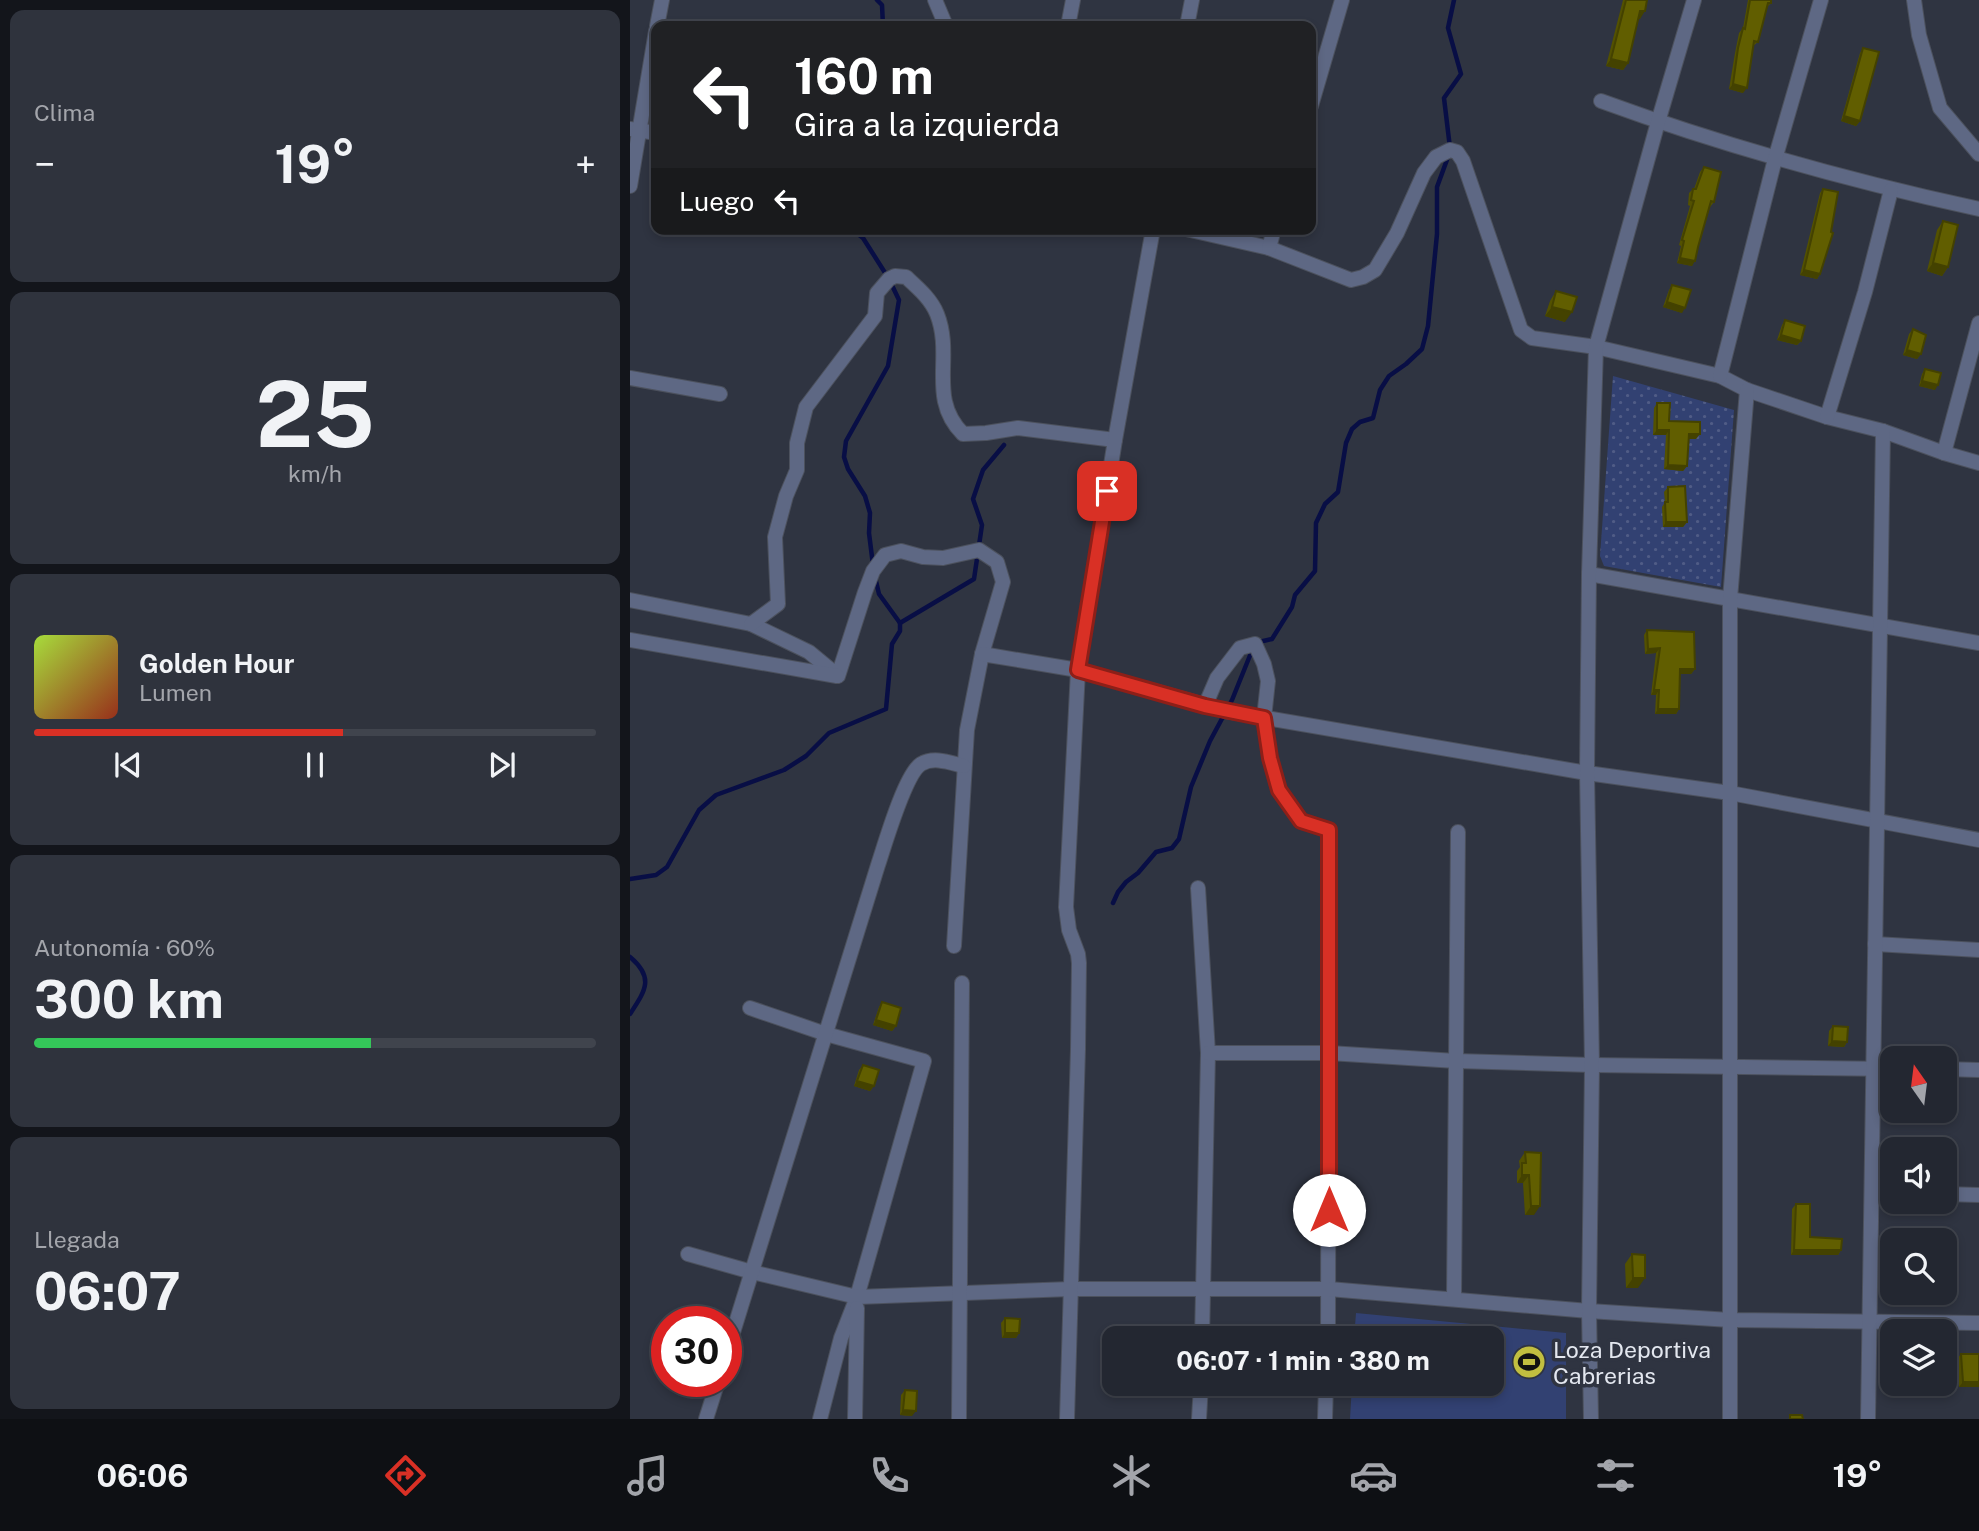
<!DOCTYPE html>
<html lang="es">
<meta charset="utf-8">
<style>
body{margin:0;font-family:"Public Sans",sans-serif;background:#2f333d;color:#f1f3f6;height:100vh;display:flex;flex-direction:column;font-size:26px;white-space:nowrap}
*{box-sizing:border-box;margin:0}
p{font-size:23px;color:#a3a5ab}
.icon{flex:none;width:38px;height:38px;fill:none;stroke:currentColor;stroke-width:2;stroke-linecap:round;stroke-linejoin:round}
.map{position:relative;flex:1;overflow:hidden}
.details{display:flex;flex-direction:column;gap:10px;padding:10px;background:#13151b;width:630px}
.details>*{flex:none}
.hud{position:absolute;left:21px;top:21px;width:665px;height:214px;border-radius:14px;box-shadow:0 4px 10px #0003,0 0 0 2px #40444d;background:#202124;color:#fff;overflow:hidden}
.needle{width:46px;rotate:346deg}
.tools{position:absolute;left:1250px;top:1046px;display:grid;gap:14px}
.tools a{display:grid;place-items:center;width:77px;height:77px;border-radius:14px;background:#232731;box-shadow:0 4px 10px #0003,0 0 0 2px #40444d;font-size:35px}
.speed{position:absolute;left:21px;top:1306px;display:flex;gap:14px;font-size:35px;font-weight:700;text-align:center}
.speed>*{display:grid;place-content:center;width:91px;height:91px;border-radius:50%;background:#232731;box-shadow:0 4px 10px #0003,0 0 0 2px #40444d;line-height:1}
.speed .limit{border:10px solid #d22;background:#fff;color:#111}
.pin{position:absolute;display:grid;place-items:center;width:60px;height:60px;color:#fff;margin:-30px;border-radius:14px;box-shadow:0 4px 10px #0006}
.me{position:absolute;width:77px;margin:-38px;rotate:0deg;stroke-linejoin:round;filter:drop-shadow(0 0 5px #0008)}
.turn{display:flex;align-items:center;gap:24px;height:147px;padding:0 28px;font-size:32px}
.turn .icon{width:91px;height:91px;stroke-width:2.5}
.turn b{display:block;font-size:49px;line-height:60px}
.then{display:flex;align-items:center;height:66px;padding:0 28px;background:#0003;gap:14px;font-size:26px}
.big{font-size:52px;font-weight:700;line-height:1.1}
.details .widget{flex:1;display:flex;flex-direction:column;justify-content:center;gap:10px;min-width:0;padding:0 24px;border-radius:14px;background:#2f333d}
.details .dial{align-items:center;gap:0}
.dial b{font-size:91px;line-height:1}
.song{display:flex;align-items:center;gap:21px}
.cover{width:84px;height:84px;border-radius:10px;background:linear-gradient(135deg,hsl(80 70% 55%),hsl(10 70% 35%))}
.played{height:7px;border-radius:4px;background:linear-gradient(90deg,#d93025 55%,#40444d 55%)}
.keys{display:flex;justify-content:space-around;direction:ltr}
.heat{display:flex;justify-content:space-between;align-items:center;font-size:38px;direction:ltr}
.charge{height:10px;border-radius:5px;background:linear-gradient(90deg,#34c759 60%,#40444d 0)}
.trip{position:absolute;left:472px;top:1326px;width:402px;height:70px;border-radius:14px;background:#232731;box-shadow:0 4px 10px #0003,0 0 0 2px #40444d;font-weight:700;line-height:70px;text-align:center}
.tabs{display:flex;height:112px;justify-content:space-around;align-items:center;background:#0e1014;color:#a3a5ab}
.tabs .icon{width:49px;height:49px}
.tabs .active{color:#d93025}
.tabs b{font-size:32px;color:#f1f3f6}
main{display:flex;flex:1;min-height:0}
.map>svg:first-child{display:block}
</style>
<main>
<section class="details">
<div class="widget"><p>Clima</p>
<div class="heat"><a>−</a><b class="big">19°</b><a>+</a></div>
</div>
<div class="widget dial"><b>25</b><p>km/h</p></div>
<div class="widget">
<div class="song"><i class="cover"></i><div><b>Golden Hour</b><p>Lumen</p></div></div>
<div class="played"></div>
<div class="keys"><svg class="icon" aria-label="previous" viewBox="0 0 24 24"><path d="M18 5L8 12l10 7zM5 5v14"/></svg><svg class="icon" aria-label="pause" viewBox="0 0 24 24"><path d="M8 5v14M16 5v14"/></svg><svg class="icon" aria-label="next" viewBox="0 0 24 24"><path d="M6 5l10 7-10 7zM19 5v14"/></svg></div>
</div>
<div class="widget"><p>Autonomía · 60%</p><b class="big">300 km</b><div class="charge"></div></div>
<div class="widget"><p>Llegada</p><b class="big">06:07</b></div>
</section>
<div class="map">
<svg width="1349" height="1419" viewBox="0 0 1349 1419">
<defs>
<pattern id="grass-dots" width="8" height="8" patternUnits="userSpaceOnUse" patternTransform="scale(1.75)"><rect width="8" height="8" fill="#324172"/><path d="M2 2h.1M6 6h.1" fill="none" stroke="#505c86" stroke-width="1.8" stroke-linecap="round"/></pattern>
</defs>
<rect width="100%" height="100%" fill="#2f3441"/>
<path fill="url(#grass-dots)" d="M983,376L1104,410L1091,587L974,566L970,556Z"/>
<path fill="#324172" d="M726,1313L936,1333V1419H720L722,1384H863V1339H724Z"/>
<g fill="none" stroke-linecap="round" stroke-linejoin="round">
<g stroke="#080e45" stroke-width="4.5">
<path d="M247,0L252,5L253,26"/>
<path d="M820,148L814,98L831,74L818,28L824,0"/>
<path d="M221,229L233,238L259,279L269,300L258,366L216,441L214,457L218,469L235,496L240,513L239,533L243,565"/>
<path d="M270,623L344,579L352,525L343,499L353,470L374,445"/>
<path d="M629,642L642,639L662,607L665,595L685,571L686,523L695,504L708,492L716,443L722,429L730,422L743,418L750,390L759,376L776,364L792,349L798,326L807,234V187L818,157"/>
<path d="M0,879L26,875L37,867L69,810L86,795L154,770L176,756L199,733L256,709L262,644L270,631V623L249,594L245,577"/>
<path d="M483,903L488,892L496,882L508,873L526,852L542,848L549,839L561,787L580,741L602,700L623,648"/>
<path d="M0,957C25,978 15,991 0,1014"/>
</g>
<defs>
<g id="street">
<path d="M305,0L316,26"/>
<path d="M1284,0L1289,35L1310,108L1349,154"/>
<path d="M27,26L32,0"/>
<path d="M438,26L443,0"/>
<path d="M557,26L562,0"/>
<path d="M971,101C1094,146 1221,181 1349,209"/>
<path d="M681,106L712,0"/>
<path d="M0,129L26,133"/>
<path d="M0,186L26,31"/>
<path d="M556,229L639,248L721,280L733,277L745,270L767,233L794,173L806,157L820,150L827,152L833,161L891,330L902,338L966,347L1090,376L1117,390L1197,417L1253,431L1314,453L1349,463"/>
<path d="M639,248L644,229"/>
<path d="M1090,376L1145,159L1191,0"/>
<path d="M0,378L90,394"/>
<path d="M1197,417L1235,292L1261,190"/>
<path d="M1314,453L1349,323"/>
<path d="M959,574L1349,643"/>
<path d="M0,600L121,624L179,652L208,676L235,592L243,571L255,555L271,551L293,557L313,558L349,550L367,562L373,582L352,654L337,730L324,946"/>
<path d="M121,624L148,604L145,537L156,496L167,470V443L176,407L245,316L247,293L259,279L265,276L276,277C288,288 301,299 307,314C324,357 297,398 333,434L356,433L388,428L485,440"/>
<path d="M0,640L207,676"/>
<path d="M352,654L448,670L596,711L957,773L1100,793L1349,840"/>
<path d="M575,706L587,678L610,648L625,644L634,664L638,681L634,718L640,758L649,790L671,821L699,830L698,1339"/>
<path d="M568,888L578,1053L572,1339"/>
<path d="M1245,944L1349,950"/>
<path d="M120,1008L196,1034L294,1061L227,1297L211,1338L190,1419"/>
<path d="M578,1053H699L826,1061L962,1065L1262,1069"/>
<path d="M1314,1069L1349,1070"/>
<path d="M1242,1192L1262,1193"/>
<path d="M1314,1194L1349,1195"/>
<path d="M58,1254L122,1272L227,1297L441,1289H699L959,1311L1100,1320L1349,1323"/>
<path d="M824,1299L828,832"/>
<path d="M96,1355L248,865C255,844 275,774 291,764C304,756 321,763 334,766"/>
<path d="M76,1419L88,1381"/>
<path d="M225,1419L227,1308"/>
<path d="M329,1419L332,983"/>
<path d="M437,1419L448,1049L449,963L448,954L439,930L436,907L448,670L485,440L523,229"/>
<path d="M569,1419L571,1384"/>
<path d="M695,1419L696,1384"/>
<path d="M961,1419L959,1311L962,1065L957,773L959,574L966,347L1028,122L1064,0"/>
<path d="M1100,1419V599L1117,390"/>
<path d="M1238,1419L1253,431"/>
</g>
</defs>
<use href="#street" stroke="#4c515d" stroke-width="16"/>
<use href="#street" stroke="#5e6884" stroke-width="14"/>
</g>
<g fill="#535100">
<path d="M993,0H1017L1010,19H1008L998,63L993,70L976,66Z"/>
<path d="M1118,0H1141V3L1136,8L1128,42L1123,46L1113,93L1099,89L1105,53L1109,33L1113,28Z"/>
<path d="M1233,48L1230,121L1226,126L1211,121L1230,53Z"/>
<path d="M1074,167L1084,202L1080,207L1062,266L1047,263L1051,246L1049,245L1060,206L1058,205L1059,193L1063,189H1064L1070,172Z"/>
<path d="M1193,189L1201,232L1190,274L1187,279L1170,275L1190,193Z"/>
<path d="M1313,221L1318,267L1312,276L1297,271L1307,230Z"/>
<path d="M1042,285L1052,313L1033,307L1039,290Z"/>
<path d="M926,291L935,322L915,316L920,301Z"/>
<path d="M1155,320L1171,341L1167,345L1147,340L1152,325Z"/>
<path d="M1283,329L1291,354L1287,359L1273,355L1279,334Z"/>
<path d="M1295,369L1305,390L1289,386L1292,374Z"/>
<path d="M1027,403L1039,421L1066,439H1059L1057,466L1053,471L1034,469L1036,435H1023L1024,408Z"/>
<path d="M1038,487L1057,522L1053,527H1033L1032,507L1035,502L1034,492Z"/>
<path d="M1017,630L1065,669L1061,674H1050L1049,709L1046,714H1025L1026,695H1021L1026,653L1015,654L1014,635Z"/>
<path d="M252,1002L266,1026L262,1031L243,1025L249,1007Z"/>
<path d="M1203,1026L1217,1042L1214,1047L1198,1046L1199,1031Z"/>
<path d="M233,1065L244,1086L240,1091L224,1086L229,1070Z"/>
<path d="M895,1152L904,1215H895L893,1183H887V1171L890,1167L889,1161Z"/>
<path d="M1166,1204L1180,1237L1211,1250L1208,1255H1161L1162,1209Z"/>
<path d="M1002,1254L1008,1288H996L995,1264Z"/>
<path d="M375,1318L389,1333L386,1338H372L371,1323Z"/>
<path d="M1331,1354L1349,1387H1329L1327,1359Z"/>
<path d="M275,1390L282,1416L270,1415L271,1395Z"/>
</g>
<g fill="#444200">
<path d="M1010,11H1015L1010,19L1005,18Z"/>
<path d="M981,59L998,63L993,70L976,66Z"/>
<path d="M1103,84L1117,88L1113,93L1099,89Z"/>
<path d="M1214,116L1230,121L1226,126L1211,121Z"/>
<path d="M1050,258L1065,261L1062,266L1047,263Z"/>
<path d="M1303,263L1318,267L1312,276L1297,271Z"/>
<path d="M1174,270L1190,274L1187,279L1170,275Z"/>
<path d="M1037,302L1055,308L1052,313L1033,307Z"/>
<path d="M922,307L942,312L935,322L915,316Z"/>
<path d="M1151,335L1171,341L1167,345L1147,340Z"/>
<path d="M1277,350L1291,354L1287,359L1273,355Z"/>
<path d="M1292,381L1308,385L1305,390L1289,386Z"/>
<path d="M1027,430H1039L1036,435H1023Z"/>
<path d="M1059,434H1070L1066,439H1056Z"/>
<path d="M1038,465L1057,466L1053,471L1034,469Z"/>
<path d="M1036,522H1057L1053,527H1033Z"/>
<path d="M1030,648L1026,653L1015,654L1018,649Z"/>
<path d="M1050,669H1065L1061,674H1046Z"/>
<path d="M1024,690H1029L1026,695H1021Z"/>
<path d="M1028,709H1049L1046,714H1025Z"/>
<path d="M246,1020L266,1026L262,1031L243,1025Z"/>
<path d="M1202,1041L1217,1042L1214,1047L1198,1046Z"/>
<path d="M227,1081L244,1086L240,1091L224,1086Z"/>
<path d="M892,1175H899L893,1183H887Z"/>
<path d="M901,1206H910L904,1215H895Z"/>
<path d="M1164,1250H1211L1208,1255H1161Z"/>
<path d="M1003,1278H1015L1008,1288H996Z"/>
<path d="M375,1333H389L386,1338H372Z"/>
<path d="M1333,1382H1349V1387H1329Z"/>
<path d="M273,1410L286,1411L282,1416L270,1415Z"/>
</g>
<g fill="#615e00" stroke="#444200" stroke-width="2">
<path d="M996,0H1017L1015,11H1010L998,63L981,59Z"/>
<path d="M1120,0H1141V3H1138L1128,42L1124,41L1117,88L1103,84L1108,48L1113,28L1115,29Z"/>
<path d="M1233,48L1249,52L1230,121L1214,116Z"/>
<path d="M1074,167L1091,172L1084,202L1081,201L1068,247L1065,261L1050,258L1054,241L1052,240L1064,201L1061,200L1063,189H1066Z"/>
<path d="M1193,189L1208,192L1201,232L1203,233L1190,274L1174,270Z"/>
<path d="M1313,221L1328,225L1318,267L1303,263Z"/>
<path d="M1042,285L1061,290L1055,308L1037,302Z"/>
<path d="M926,291L947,297L942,312L922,307Z"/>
<path d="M1155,320L1175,326L1171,341L1151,335Z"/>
<path d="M1283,329L1296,335L1291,354L1277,350Z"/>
<path d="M1295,369L1311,373L1308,385L1292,381Z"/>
<path d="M1027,403H1040L1039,421L1070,422V434H1059L1057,466L1038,465L1039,430H1027Z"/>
<path d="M1055,486L1057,522H1036L1035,502H1038V487Z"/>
<path d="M1017,630L1064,632L1065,669H1050L1049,709H1028L1029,690H1024L1030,648L1018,649Z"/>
<path d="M252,1002L271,1008L266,1026L246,1020Z"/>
<path d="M1203,1026L1218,1027L1217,1042L1202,1041Z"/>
<path d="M233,1065L249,1070L244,1086L227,1081Z"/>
<path d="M895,1152L911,1153L910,1206H901L899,1175H892V1163H896Z"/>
<path d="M1166,1204H1180V1237L1212,1239L1211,1250H1164Z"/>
<path d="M1002,1254L1015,1255V1278H1003Z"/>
<path d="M375,1318L390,1319L389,1333H375Z"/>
<path d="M1331,1354H1349V1382H1333Z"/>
<path d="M275,1390L287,1391L286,1411L273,1410Z"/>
<path d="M1160,1415H1172L1173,1419H1160Z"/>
</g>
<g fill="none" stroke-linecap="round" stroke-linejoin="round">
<defs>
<path id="route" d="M477,491L448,670L575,706L634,718L640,758L649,790L671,821L699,830V1210"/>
</defs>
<use href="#route" stroke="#8d1f18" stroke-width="18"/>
<use href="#route" stroke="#d93025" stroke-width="12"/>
</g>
<defs>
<symbol id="stadium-disc" viewBox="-11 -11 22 22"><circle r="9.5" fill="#c1be40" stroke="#2f3441"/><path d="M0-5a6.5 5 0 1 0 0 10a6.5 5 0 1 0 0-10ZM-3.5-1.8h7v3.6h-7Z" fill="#111"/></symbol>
</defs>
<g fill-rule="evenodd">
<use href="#stadium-disc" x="880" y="1343" width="38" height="38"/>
</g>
<g text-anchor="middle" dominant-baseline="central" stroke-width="7" stroke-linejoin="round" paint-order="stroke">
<g font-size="23" fill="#e3e7ef" stroke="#2f3441" text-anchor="start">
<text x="923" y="1349">Loza Deportiva<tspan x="923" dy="26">Cabrerias</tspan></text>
</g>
</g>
</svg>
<div class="tools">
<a><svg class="needle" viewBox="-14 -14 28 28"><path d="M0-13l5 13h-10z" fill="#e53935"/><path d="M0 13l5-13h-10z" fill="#a3a5ab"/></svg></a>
<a><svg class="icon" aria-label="sound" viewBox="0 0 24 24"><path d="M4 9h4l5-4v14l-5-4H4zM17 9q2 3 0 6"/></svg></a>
<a><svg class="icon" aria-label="search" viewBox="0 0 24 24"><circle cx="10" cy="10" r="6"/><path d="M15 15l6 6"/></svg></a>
<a><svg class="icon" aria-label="layers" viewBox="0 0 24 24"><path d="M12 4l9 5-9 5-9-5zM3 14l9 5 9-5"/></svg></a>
</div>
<div class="speed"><div class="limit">30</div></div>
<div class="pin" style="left:477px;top:491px;background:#d93025"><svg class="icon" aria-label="arrive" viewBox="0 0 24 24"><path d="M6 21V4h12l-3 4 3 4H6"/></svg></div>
<svg class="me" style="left:699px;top:1210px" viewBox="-20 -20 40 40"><circle r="19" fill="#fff"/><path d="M0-13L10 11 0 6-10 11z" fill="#d93025"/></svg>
<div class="trip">06:07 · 1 min · 380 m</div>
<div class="hud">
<div class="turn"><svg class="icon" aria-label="left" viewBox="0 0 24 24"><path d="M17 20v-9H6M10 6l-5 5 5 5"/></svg><div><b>160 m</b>Gira a la izquierda</div></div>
<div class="then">Luego<svg class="icon" aria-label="left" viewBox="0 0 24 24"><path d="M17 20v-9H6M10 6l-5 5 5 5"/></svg></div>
</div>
</div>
</main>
<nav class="tabs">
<b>06:06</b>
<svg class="icon active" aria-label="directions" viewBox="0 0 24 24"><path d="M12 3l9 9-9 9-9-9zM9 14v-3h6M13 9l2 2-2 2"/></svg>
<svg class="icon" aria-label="music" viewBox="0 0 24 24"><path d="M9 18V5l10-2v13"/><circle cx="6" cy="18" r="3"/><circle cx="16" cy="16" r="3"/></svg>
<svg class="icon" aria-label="phone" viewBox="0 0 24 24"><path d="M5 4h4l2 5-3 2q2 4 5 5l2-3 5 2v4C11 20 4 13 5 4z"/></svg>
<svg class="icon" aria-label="climate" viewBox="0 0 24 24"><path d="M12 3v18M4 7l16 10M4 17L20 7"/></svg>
<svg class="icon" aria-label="car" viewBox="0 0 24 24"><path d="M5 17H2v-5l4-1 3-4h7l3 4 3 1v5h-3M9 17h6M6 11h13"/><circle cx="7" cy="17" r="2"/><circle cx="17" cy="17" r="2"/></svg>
<svg class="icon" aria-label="filters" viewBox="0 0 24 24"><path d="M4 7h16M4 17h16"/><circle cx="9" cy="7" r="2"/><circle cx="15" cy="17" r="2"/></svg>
<b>19°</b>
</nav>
